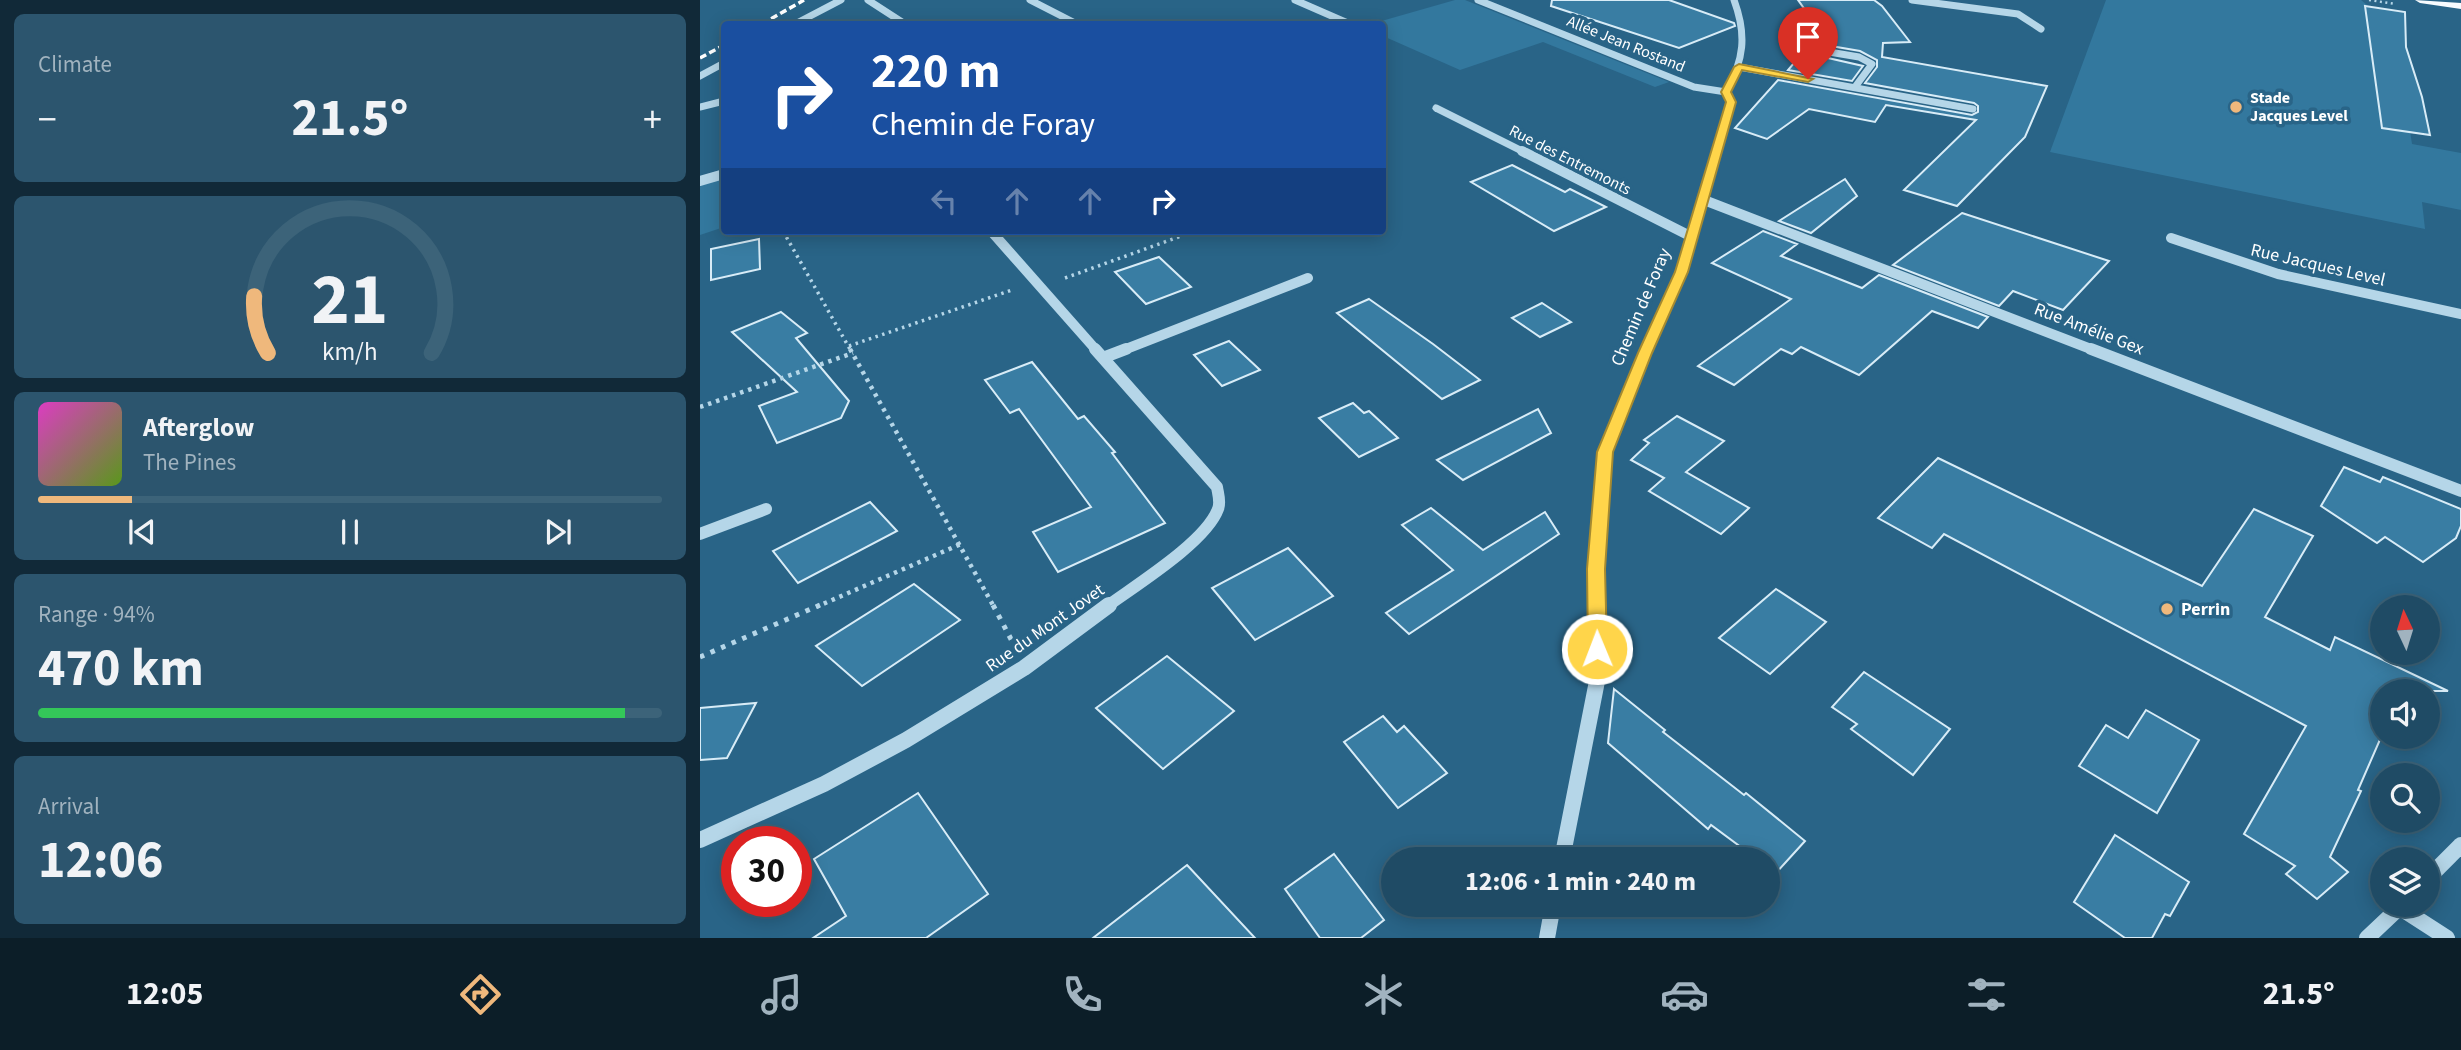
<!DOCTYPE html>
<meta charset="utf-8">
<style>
body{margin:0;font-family:"Source Sans 3",sans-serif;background:#2c556e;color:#f1f3f6;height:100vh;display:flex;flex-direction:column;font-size:26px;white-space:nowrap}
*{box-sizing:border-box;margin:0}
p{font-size:23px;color:#a1b3bf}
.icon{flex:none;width:38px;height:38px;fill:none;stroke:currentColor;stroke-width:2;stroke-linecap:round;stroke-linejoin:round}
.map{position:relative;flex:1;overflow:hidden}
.side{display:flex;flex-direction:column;gap:14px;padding:14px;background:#112938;width:700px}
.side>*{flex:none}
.guide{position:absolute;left:21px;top:21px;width:665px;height:214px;border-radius:7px;box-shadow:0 4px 18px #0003,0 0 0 2px #3c6379;background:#1a4fa0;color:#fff;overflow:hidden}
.needle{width:46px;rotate:356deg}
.tools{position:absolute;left:1670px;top:595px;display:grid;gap:14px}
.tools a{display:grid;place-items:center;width:70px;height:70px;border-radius:50%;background:#1f4b65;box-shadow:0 4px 18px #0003,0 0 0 2px #3c6379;font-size:35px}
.speed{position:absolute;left:21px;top:826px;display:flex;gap:14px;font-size:35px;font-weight:700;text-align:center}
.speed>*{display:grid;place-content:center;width:91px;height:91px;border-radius:50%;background:#1f4b65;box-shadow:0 4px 18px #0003,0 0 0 2px #3c6379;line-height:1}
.speed .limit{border:10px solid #d22;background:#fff;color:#111}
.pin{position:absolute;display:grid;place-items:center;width:60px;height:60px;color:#fff;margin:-72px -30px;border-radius:50% 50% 50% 0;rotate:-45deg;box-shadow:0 0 7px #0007}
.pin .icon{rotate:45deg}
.me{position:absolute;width:77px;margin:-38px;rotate:359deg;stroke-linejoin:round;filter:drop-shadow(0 0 5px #0008)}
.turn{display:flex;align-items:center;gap:24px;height:147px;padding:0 35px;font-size:32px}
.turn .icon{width:91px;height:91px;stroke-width:2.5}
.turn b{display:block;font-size:49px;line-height:60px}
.lanes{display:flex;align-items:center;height:66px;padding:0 35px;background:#0003;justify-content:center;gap:35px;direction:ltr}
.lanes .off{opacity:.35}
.big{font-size:52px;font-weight:700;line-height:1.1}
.side .tile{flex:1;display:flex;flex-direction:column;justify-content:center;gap:10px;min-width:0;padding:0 24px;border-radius:10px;background:#2c556e}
.side .dial{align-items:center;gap:0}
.dial svg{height:182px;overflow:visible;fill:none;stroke:#3c6379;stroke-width:7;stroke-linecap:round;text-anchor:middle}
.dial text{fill:#f1f3f6;stroke:none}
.song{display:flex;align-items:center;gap:21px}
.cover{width:84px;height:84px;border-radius:10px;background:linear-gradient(135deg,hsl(310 70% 55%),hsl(90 70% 35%))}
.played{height:7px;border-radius:4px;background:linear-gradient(90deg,#efb87c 15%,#3c6379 15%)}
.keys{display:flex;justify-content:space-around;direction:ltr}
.heat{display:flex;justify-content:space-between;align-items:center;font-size:38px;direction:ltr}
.charge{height:10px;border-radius:5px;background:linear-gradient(90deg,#34c759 94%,#3c6379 0)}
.trip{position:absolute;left:681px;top:847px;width:399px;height:70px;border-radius:35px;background:#1f4b65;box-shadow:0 4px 18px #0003,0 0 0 2px #3c6379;font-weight:700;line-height:70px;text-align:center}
.tab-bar{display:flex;height:112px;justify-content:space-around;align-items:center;background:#0c1e28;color:#a1b3bf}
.tab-bar .icon{width:49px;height:49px}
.tab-bar .on{color:#efb87c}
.tab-bar b{font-size:32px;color:#f1f3f6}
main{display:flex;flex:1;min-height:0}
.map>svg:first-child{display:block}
</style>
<main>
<section class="side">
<div class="tile"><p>Climate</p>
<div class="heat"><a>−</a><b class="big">21.5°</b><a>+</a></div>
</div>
<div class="tile dial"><svg viewBox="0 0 100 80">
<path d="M14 69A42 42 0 1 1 86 69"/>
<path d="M14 69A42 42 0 0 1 8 44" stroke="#efb87c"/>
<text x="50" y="56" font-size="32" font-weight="700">21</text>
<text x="50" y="72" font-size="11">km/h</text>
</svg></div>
<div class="tile">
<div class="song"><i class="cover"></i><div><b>Afterglow</b><p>The Pines</p></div></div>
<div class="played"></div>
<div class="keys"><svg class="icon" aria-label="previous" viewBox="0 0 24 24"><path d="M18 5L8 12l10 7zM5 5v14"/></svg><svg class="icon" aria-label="pause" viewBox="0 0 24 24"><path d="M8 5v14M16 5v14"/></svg><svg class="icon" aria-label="next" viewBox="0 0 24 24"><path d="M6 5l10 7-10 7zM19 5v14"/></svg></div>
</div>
<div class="tile"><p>Range · 94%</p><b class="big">470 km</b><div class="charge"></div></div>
<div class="tile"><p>Arrival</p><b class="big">12:06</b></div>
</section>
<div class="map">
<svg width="1761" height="938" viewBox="0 0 1761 938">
<rect width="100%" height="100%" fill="#296487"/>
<g fill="#33789e">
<path d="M755,0H765L969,82L955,87L843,42L760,70L683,36L682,24H671Z"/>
<path d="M1406,0H1661L1673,10L1692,13L1712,144L1761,153V210L1722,202L1725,229L1350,152Z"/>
<path d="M24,177V227L0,235V184Z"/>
</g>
<g fill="#397da3" stroke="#d8ecf7" stroke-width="2">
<path d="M852,0H969L1034,23L1035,26L979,48L851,6Z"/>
<path d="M1098,0H1174L1182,6L1210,42L1183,43L1182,57L1347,86L1325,137L1257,206L1204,190L1276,120L1186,105L1175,122L1109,109L1067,139L1035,128L1078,80L1272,115L1278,112V106L1274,103L1165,83L1177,67V60L1160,51L1131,46Z"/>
<path d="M1665,6L1705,12L1706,47L1722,97L1730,135L1682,128Z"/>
<path d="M1106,49L1128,58L1163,66L1152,81L1088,70Z"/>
<path d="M812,165L865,192L870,189L906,207L854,231L771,182Z"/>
<path d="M1145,179L1157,196L1111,233L1079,221Z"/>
<path d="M1262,213L1409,261L1363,310L1313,291L1299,306L1193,265Z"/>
<path d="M1063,231L1097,244L1081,256L1162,288L1179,275L1288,317L1278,328L1232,311L1159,375L1101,347L1092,354L1081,349L1034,385L998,366L1091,299L1012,263Z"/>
<path d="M59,239L60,269L11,280V249Z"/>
<path d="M459,257L491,287L446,304L415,272Z"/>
<path d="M669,299L733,344L780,380L742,399L637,313Z"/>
<path d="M842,303L871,322L840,337L812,318Z"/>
<path d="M81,312L107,333L96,338L149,401L141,418L77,443L59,406L97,392L32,332Z"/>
<path d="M529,341L560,370L522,386L494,355Z"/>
<path d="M332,362L378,419L384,416L415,452L412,453L465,523L358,572L333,532L391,507L319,409L310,413L285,380Z"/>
<path d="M653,403L664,413L669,411L698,438L659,457L619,418Z"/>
<path d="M838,409L851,433L763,480L737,460Z"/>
<path d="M977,416L1024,441L986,472L1049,508L1021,534L949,491L964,478L931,460L949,443L944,440Z"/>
<path d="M1238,458L1502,586L1554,509L1613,536L1565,617L1630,650L1635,637L1748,691H1682V735L1658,790L1661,791L1630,857L1648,872L1617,899L1586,874L1595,866L1544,834L1606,726L1244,534L1232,548L1178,518Z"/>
<path d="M1644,467L1680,482L1683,477L1761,509V526L1756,538L1723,562L1685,537L1677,543L1621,506Z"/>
<path d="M170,502L197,531L98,583L73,551Z"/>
<path d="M731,508L783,550L845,512L859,534L709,634L686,613L753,570L702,525Z"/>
<path d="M588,548L633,596L555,640L512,588Z"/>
<path d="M214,584L260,620L162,686L116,646Z"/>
<path d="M1076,589L1126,622L1070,674L1019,638Z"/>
<path d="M467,656L534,711L463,769L396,708Z"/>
<path d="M1164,672L1250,729L1213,775L1151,729L1157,724L1132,707Z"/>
<path d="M914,689L965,730L963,732L1044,795L1046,793L1105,841L1076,873L1068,867V859H1057L1011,825L1008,829L908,743Z"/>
<path d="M56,703L27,758L0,760V708Z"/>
<path d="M1446,710L1499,740L1457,813L1379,766L1406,725L1428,738Z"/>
<path d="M683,716L697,732L704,726L747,773L698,808L644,742Z"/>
<path d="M218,793L288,894L226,938H113L146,916L114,859Z"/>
<path d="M1415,835L1489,882L1470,916L1465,914L1452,938H1425L1374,902Z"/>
<path d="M634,854L684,920L661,938H620L585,889Z"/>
<path d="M487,865L555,938H393Z"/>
</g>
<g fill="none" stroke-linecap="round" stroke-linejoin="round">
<path stroke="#b5d6e8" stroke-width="2.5" stroke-dasharray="2 3.5" stroke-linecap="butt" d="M1669,0L1696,4"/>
<g stroke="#b5d6e8" stroke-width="3.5" stroke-dasharray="2.5 4.5" stroke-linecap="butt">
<path d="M83,231L151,351"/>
<path d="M365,278L495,231"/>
<path d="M149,346L312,290"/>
</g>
<g stroke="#b5d6e8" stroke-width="4.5" stroke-dasharray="3.5 5" stroke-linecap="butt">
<path d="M150,349L294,607"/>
<path d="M0,407L153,353"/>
<path d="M116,607L261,544"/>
</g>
<g stroke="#b5d6e8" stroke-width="5" stroke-dasharray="4.5 7" stroke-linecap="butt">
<path d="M293,605L313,643"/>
<path d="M0,657L120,605"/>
</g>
<g stroke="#b5d6e8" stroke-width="7">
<path d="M168,0L205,24"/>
<path d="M330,0L377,24"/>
<path d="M595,0L650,24"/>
<path d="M778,0L994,87L1026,92"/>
<path d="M1212,0L1318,14L1341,29"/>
<path d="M95,24L141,0"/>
<path d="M1129,52L1159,57L1172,64L1155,87"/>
<path d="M1039,67L1273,109"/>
<path d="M0,76L24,63"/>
<path d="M0,107L24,101"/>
<path d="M736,108L826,153"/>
<path d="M1016,153L1031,102L1026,92C1044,60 1047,35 1034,0"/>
</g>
<g stroke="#b5d6e8" stroke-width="10">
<path d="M822,151L992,237"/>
<path d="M0,181L24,174"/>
<path d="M1004,200L1396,351"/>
<path d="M291,231L397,351"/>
<path d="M1471,238L1578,274L1761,314"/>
<path d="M421,351L608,278"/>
<path d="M946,351L982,272L1017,151"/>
</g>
<g stroke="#b5d6e8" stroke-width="12">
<path d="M395,349L517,487C518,494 521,502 518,509C506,542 436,585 406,607"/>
<path d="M1391,349L1761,491"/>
<path d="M405,357L426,349"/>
<path d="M0,534L66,509"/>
<path d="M897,607L896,569L905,452L947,349"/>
</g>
<g stroke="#b5d6e8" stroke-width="16">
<path d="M0,840L124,784L206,740L324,668L409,605"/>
<path d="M862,859L898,676L897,605"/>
<path d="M1727,879L1761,845"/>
<path d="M1699,907L1747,938"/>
<path d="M847,938L853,905"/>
<path d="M1667,938L1702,905"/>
</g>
<path fill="#f7fbfe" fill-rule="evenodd" d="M1715,0L1761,3V9L1720,3Z"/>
<g stroke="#fff" stroke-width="3.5" stroke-dasharray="7 3.5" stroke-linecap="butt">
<path d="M62,24L104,0"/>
<path d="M0,58L24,45"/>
</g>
</g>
<path fill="#ffd54a" stroke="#a68a30" stroke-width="2" d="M1039,64L1113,79L1108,82L1042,70L1031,92L1036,102L988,272L952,353L913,452L905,569L907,649L904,654L897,657L891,654L888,649L887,569L897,452L938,353L975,272L1026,102L1021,92L1034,67Z"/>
<g fill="#efb87c" stroke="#296487" stroke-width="2.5">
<circle cx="1536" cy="107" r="7"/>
<circle cx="1467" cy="609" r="7"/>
</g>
<g text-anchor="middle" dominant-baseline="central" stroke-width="7" stroke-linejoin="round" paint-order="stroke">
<g font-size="16" fill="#fff" stroke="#296487">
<text transform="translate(926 44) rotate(22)">Allée Jean Rostand</text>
<text transform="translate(870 160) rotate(27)">Rue des Entremonts</text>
</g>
<g font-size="16" font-weight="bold" fill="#fff" stroke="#296487" text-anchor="start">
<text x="1550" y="98">Stade<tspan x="1550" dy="18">Jacques Level</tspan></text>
</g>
<g font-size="18" fill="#fff" stroke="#296487">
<text transform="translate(1618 265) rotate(13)">Rue Jacques Level</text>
<text transform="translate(941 307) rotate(-67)">Chemin de Foray</text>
<text transform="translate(1389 329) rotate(21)">Rue Amélie Gex</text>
<text transform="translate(345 628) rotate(-35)">Rue du Mont Jovet</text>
</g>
<g font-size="18" font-weight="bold" fill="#fff" stroke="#296487" text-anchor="start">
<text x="1481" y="609">Perrin</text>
</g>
</g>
</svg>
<div class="tools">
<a><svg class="needle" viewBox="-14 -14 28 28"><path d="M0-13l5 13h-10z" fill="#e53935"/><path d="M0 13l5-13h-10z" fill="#a1b3bf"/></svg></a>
<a><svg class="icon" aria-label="sound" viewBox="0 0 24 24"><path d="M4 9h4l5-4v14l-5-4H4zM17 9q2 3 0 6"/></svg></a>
<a><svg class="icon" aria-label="search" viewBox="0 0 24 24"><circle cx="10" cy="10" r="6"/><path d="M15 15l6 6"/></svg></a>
<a><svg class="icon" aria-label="layers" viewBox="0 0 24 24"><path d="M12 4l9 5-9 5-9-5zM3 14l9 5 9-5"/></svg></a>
</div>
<div class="speed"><div class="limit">30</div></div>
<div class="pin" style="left:1108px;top:79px;background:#d93025"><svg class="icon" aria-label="arrive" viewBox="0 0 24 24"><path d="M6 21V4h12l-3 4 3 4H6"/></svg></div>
<svg class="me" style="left:897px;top:649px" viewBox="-20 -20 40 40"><circle r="17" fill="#ffd54a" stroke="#fff" stroke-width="3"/><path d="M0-11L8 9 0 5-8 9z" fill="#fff"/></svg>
<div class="trip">12:06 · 1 min · 240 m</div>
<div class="guide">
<div class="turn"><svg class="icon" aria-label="right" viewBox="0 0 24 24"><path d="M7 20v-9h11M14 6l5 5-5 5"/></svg><div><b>220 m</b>Chemin de Foray</div></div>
<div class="lanes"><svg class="icon off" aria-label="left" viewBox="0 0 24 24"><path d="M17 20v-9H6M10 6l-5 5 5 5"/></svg><svg class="icon off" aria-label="ahead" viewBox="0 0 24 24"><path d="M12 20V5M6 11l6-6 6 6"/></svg><svg class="icon off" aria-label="ahead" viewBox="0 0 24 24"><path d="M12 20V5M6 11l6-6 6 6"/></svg><svg class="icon" aria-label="right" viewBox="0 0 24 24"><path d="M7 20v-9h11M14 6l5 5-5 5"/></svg></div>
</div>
</div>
</main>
<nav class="tab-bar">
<b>12:05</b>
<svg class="icon on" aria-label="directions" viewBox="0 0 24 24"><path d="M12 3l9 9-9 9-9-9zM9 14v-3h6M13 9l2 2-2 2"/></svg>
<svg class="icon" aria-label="music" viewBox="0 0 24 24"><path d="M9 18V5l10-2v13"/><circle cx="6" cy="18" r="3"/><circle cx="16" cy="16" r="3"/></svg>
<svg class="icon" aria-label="phone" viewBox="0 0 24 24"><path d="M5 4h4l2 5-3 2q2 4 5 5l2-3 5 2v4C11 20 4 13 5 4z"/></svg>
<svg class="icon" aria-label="climate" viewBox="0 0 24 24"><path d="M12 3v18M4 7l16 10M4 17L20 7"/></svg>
<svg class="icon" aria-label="car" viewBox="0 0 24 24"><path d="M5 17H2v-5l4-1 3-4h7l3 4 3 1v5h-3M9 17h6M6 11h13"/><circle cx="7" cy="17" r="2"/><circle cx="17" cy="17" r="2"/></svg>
<svg class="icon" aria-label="filters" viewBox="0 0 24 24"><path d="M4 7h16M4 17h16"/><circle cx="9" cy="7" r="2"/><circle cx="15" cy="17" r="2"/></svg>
<b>21.5°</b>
</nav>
